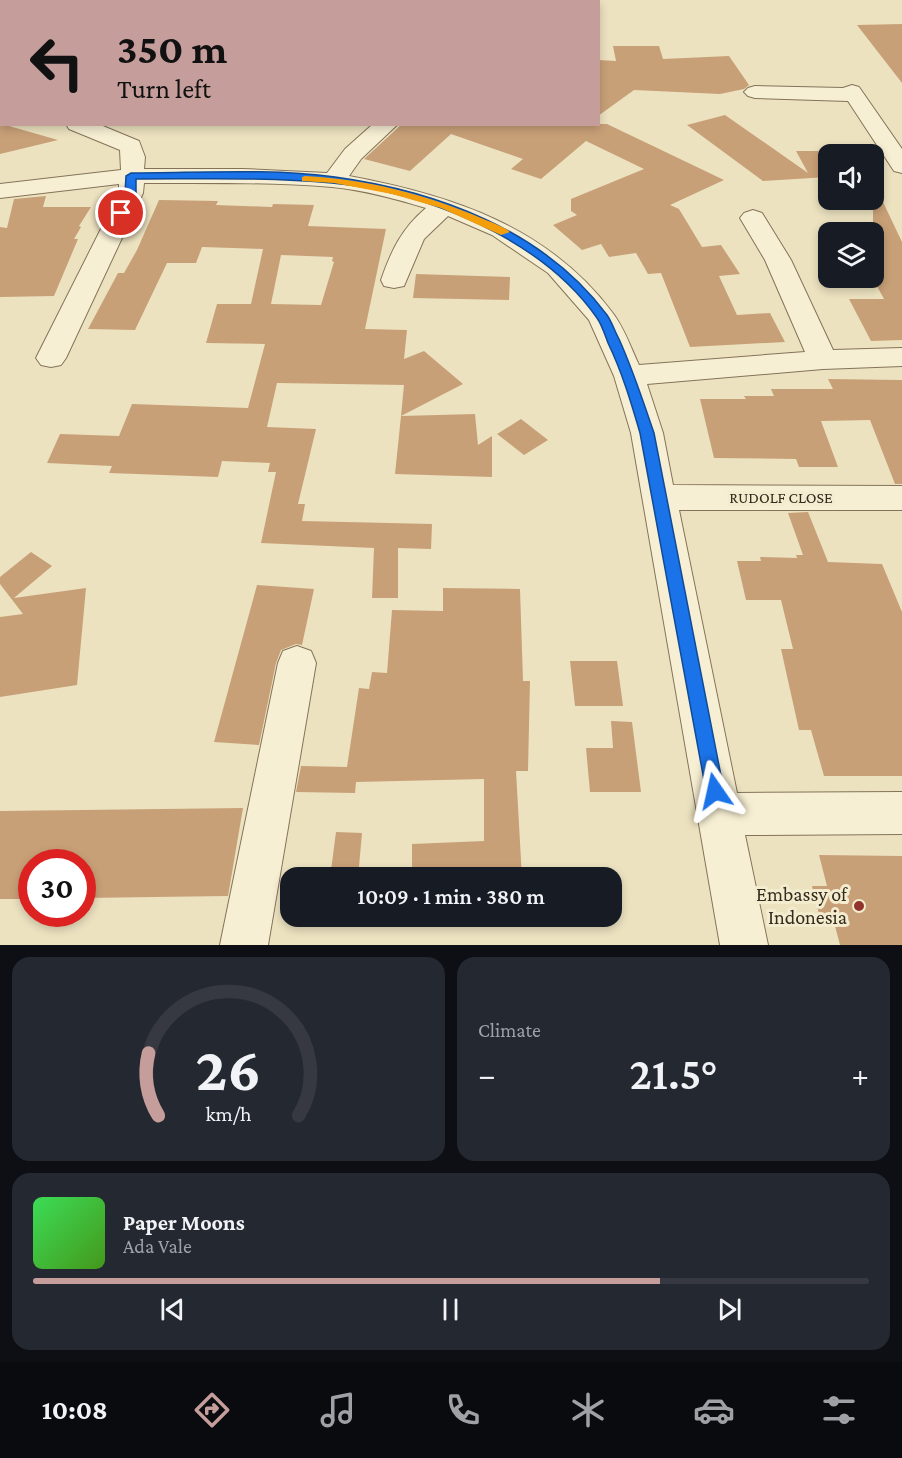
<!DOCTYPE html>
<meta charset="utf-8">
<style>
body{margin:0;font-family:"Crimson Pro",serif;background:#242831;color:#f1f3f6;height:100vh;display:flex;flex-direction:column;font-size:22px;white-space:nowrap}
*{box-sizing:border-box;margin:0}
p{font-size:20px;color:#9ea1a6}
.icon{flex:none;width:33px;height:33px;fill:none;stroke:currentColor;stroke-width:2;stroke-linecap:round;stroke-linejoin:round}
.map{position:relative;height:945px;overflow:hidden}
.sheet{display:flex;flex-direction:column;gap:12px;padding:12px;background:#0d0f14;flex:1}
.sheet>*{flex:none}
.guide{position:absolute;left:0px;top:0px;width:600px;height:126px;box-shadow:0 3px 9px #0003;background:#c59d9b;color:#111;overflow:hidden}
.tools{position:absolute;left:818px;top:144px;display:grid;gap:12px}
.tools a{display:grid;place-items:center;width:66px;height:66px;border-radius:12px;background:#171b24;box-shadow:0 3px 9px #0003;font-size:30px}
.speed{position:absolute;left:18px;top:849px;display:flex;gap:12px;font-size:30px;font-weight:700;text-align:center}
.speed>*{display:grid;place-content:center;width:78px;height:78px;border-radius:50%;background:#171b24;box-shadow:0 3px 9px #0003;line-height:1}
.speed .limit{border:9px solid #d22;background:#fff;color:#111}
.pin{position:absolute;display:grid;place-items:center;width:51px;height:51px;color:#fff;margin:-26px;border:3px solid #fff;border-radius:50%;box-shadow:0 2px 6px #0007}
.me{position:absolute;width:66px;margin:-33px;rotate:349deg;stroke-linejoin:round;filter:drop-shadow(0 0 4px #0008)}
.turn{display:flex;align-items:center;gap:21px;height:126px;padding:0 18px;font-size:27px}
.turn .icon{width:78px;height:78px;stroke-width:2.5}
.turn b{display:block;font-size:42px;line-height:51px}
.big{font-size:45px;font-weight:600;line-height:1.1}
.sheet .tile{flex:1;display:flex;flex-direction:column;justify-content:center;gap:9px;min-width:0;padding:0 21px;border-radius:18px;background:#242831}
.sheet .dial{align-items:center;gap:0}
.dial svg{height:156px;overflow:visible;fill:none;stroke:#363941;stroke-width:7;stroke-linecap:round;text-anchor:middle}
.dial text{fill:#f1f3f6;stroke:none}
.song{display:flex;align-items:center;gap:18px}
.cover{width:72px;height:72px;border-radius:9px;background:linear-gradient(135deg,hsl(130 70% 55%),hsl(100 70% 35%))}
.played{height:6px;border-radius:3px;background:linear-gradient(90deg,#c59d9b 75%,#363941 75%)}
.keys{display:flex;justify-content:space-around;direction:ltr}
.heat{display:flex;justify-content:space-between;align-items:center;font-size:33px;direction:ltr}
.sheet .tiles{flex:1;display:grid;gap:12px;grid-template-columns:1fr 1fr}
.tile:last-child{grid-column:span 2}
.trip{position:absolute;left:280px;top:867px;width:342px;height:60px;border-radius:18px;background:#171b24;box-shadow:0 3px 9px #0003;font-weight:600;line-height:60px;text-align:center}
.menu{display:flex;height:96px;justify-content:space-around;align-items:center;background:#090b0e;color:#9ea1a6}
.menu .icon{width:42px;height:42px}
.menu .on{color:#c59d9b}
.menu b{font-size:27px;color:#f1f3f6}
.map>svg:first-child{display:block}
</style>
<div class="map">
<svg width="902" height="945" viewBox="0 0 902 945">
<rect width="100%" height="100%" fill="#ece2c0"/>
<g fill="#c8a077" fill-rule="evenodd">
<path d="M902,24V83L857,25Z"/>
<path d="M613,46H659L663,59L729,56L749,85L744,89L720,94L634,90L598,116V60L616,61Z"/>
<path d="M725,115L808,173L796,151H828V177L763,181L687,125Z"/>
<path d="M0,124H2L58,140L0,154Z"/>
<path d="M402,124H607L724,180L670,205L679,209L702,247L721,245L740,274L719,276L737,315L770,313L785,342L690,347L661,273L648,274L636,253L609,257L601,244L582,250L553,225L577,215L571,211V199L644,169L586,141L541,179L511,169L523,159L451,134L410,171L364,159Z"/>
<path d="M873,181L902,242V340L871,341L849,299H884L873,279Z"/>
<path d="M46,196L43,207H91L79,226L81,227L74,239H78L54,296L0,297V227L7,228L14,199Z"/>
<path d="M159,200L218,201L216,205L272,207L273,204L314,205L308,226L386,229L365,329L407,330L404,359L424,351L463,384L401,416L404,385L277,383L267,427L316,429L298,504H305L302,521L432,524L431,549L398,548V598H372L374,548L261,543L276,472H268L270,463L222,461L218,477L109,473L112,466L47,463L60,434L119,436L132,404L248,408L265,344L206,343L217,304H251L263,249L202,247L196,263H167L135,330L88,329L118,273H124L137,250ZM281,255L333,257L332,261L334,262L321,305L271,304Z"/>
<path d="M416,274L510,277L509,300L413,298Z"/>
<path d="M828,379L902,380V484H895L870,420L821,421L838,467H799L796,459L714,458L700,399H746L744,396H774L771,389H833Z"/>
<path d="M475,414L478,445L492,436V477L395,474L401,416Z"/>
<path d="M521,419L548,440L524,455L497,434Z"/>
<path d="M808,512L828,562L882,564L902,612V776H824L811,730H799L781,649H793L781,600H746L737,561H761L760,557L797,558L796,555H803L788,513Z"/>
<path d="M31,552L52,566L14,598L86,588L77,685L0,697V617L23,614L0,584V577Z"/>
<path d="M257,585L314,589L302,645L296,644L281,650L276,663L259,745L214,742Z"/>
<path d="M443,588L520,589L523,681H530L528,771H516L522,878H412V844L484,841V779L356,782L355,793L296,792L301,766L347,767L359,688L369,689L372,672L387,673L392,610L443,611Z"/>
<path d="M570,661H617L623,706H575Z"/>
<path d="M611,721L632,722L641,792H590L586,748H613Z"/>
<path d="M243,808L228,896L82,898V862H32V899H0V811Z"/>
<path d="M336,832L362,833L358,878H330Z"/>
<path d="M819,855L902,856V945H840L835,926H822L812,886H827Z"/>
</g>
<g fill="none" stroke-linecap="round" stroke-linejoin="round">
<defs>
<g id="minor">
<path d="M852,85L859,87L902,149V173L894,171L848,101L755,98L748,96L744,92L748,88L755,86L843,88Z"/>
<path d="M66,124H98L139,141L145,157L144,169H243L327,173L345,149L373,124H398L361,159L349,176C451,195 547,226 612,312C624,327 631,348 639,365L805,352L765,260L740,218L744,213L753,210L762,213L791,260L833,350L902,348V366L823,369L647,384L663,433L673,485L902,486V510H679L737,793L902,792V834L745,835L768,945H720L631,433L614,376L589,320L548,273L492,235L448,216L424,239L404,286L394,288L384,286L381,280C391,251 402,228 426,208C396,199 364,190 332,187C270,182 206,183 144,183L143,193L66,358L61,365L51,367L41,365L36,358L119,193V184L0,198V184L121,170L120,150L69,129Z"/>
<path d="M297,646L311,651L316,663L268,945H220L278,663L283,651Z"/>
</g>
</defs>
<use href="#minor" stroke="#847359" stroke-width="2"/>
<use href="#minor" fill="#f7efd3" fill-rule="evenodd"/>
</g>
<path fill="#1a73e8" stroke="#114b97" stroke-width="1.5" d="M131,173C198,173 269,168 335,177C437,191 544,230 607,315C612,322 615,332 619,339C633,370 643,401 654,433L724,791L721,797L715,799L709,797L706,791L640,433C631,402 622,372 608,343C605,335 602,325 597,318C542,239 425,191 332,183C267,177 201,179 136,179V193L126,213L117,216L115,213L125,193L126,176Z"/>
<path fill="#f59e0b" d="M305,176C366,179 425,194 481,218C490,222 503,226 510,232L501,235L441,208L392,194L334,183L302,181V177Z"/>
<circle fill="#90342c" stroke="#f3eccf" stroke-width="2" cx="859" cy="906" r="6"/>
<g text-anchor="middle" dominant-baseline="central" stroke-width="6" stroke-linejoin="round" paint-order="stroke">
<g font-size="16" fill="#342a1d" stroke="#f3eccf">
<text x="781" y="497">RUDOLF CLOSE</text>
</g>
<g font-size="20" fill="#342a1d" stroke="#f3eccf" text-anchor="end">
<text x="847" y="894">Embassy of<tspan x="847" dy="23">Indonesia</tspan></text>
</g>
</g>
</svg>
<div class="tools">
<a><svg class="icon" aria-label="sound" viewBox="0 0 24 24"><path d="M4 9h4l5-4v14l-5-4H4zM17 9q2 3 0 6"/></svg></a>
<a><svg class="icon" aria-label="layers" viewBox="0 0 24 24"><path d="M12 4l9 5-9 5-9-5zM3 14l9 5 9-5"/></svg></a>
</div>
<div class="speed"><div class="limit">30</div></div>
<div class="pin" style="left:121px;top:213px;background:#d93025"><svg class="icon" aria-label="arrive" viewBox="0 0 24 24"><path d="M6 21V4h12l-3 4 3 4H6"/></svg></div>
<svg class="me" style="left:715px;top:791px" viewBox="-20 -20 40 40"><path d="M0-17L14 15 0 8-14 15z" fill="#1a73e8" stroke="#fff" stroke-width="4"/></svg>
<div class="trip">10:09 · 1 min · 380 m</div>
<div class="guide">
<div class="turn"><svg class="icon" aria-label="left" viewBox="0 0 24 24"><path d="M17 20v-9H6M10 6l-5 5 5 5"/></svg><div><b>350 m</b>Turn left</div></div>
</div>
</div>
<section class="sheet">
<div class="tiles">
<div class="tile dial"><svg viewBox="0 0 100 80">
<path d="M14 69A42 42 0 1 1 86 69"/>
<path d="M14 69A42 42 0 0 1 9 37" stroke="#c59d9b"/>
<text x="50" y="56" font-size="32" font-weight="700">26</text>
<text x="50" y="72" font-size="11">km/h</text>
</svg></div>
<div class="tile"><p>Climate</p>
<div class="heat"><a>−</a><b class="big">21.5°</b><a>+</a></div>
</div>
<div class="tile">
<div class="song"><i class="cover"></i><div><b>Paper Moons</b><p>Ada Vale</p></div></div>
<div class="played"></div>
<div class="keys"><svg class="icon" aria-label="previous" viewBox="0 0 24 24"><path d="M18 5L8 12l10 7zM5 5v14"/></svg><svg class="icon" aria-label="pause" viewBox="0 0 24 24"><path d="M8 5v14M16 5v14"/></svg><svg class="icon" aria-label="next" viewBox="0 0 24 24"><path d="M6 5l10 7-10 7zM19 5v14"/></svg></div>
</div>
</div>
</section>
<nav class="menu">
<b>10:08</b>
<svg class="icon on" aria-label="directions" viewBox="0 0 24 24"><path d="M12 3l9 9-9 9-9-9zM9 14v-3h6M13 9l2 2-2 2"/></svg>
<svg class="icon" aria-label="music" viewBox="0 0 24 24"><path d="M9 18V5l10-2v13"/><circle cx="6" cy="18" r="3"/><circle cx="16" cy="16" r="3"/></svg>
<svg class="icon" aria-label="phone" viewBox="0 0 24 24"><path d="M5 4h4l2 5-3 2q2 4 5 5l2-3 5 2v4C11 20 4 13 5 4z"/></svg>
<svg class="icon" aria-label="climate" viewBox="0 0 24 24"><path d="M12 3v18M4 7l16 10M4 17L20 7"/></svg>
<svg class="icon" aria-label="car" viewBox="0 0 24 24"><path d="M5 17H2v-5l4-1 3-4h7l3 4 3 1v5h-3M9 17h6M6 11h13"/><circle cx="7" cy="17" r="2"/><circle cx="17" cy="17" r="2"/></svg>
<svg class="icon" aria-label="filters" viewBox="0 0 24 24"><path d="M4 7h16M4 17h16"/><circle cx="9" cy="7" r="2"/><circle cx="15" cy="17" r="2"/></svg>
</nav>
